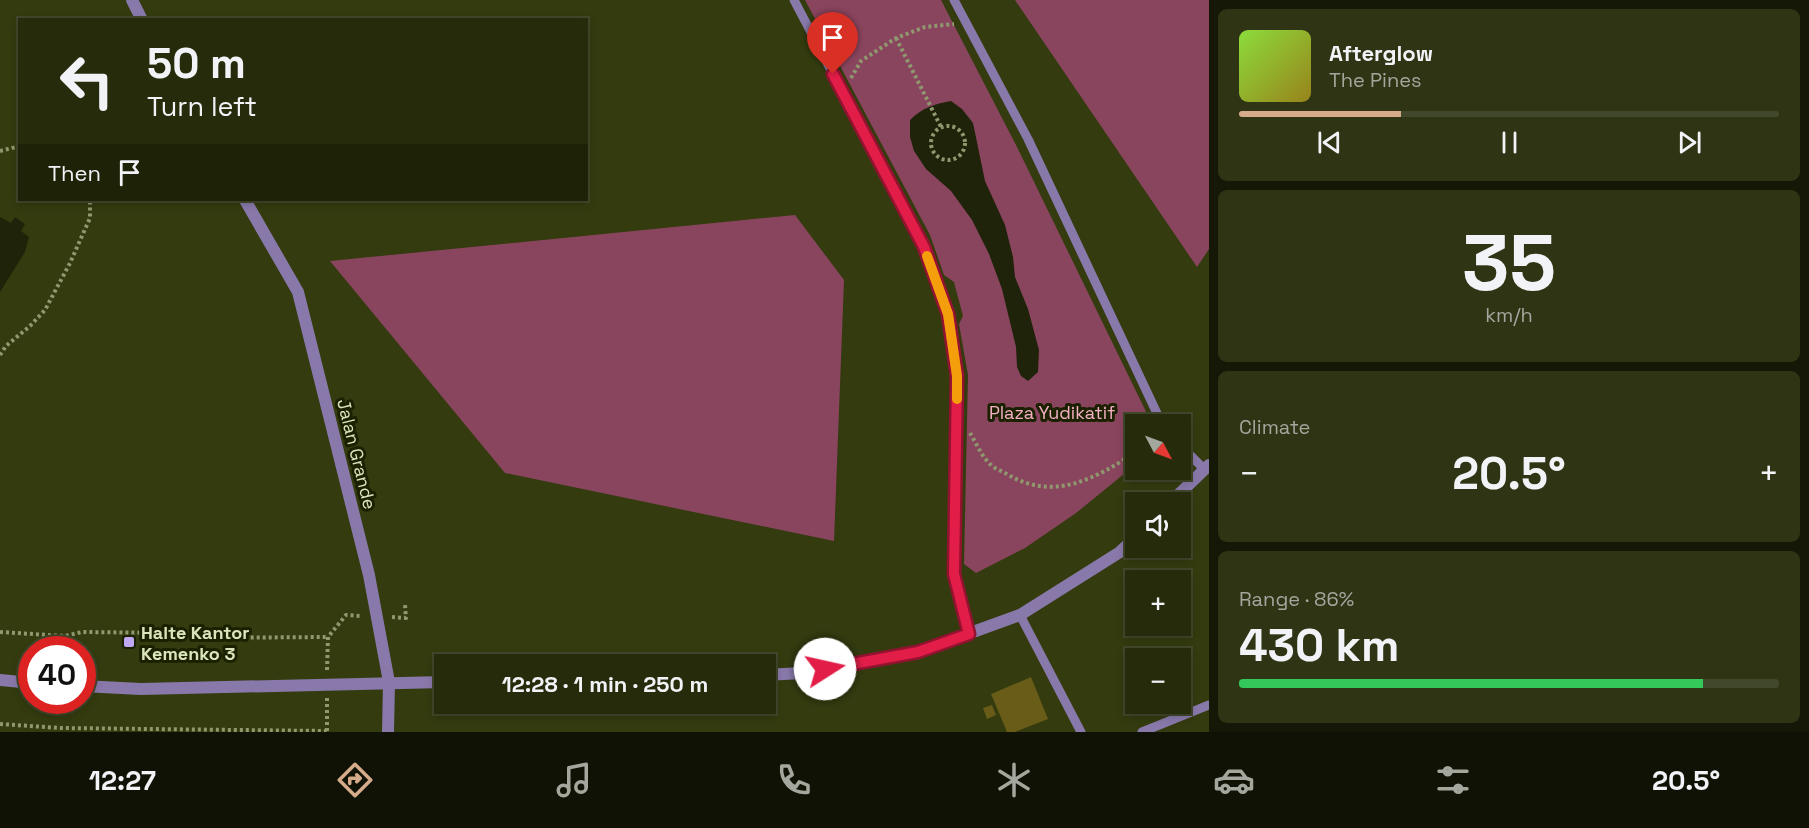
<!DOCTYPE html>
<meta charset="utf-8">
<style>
body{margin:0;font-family:"Space Grotesk",sans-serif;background:#2e3414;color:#f1f3f6;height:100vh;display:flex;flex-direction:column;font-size:22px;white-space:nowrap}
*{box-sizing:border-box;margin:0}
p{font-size:20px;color:#a4a79d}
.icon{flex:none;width:33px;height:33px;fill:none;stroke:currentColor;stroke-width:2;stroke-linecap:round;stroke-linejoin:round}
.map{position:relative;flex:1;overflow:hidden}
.details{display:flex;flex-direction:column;gap:9px;padding:9px;background:#151806;width:600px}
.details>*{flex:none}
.guide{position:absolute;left:18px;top:18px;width:570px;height:183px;border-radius:0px;box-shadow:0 3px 9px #0003,0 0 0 2px #42482c;background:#262c0b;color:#f1f3f6;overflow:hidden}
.needle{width:39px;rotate:131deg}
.tools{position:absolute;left:1125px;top:414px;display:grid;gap:12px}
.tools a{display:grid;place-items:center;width:66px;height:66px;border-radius:0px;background:#262c0b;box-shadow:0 3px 9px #0003,0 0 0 2px #42482c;font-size:30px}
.speed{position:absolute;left:18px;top:636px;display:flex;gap:12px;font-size:30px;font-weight:700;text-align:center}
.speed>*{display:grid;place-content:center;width:78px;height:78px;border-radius:50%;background:#262c0b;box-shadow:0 3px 9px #0003,0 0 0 2px #42482c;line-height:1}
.speed .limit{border:9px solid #d22;background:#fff;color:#111}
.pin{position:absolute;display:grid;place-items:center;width:51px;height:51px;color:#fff;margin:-62px -26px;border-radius:50% 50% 50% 0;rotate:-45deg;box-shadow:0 0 6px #0007}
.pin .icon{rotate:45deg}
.me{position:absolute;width:66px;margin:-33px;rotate:80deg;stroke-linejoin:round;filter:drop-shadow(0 0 4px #0008)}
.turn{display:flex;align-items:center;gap:21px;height:126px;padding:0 30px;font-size:27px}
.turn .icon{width:78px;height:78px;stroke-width:2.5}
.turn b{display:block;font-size:42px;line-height:51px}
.then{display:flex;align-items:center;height:57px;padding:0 30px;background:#0003;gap:12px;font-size:22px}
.big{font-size:45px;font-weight:700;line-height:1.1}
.details .card{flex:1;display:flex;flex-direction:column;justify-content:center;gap:9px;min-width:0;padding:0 21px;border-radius:9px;background:#2e3414}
.details .dial{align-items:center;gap:0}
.dial b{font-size:78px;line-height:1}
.song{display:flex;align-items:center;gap:18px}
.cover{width:72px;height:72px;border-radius:9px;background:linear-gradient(135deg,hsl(90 70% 55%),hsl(50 70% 35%))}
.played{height:6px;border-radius:3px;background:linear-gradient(90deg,#d6ab8b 30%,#42482c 30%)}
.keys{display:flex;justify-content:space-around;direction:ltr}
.heat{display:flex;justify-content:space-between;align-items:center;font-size:33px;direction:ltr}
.charge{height:9px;border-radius:4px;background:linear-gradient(90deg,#34c759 86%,#42482c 0)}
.trip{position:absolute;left:434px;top:654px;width:342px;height:60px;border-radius:0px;background:#262c0b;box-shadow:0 3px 9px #0003,0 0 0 2px #42482c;font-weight:700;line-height:60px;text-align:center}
.tabs{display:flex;height:96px;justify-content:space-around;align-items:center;background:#0f1204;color:#a4a79d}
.tabs .icon{width:42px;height:42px}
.tabs .current{color:#d6ab8b}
.tabs b{font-size:27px;color:#f1f3f6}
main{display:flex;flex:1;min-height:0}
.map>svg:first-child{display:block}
</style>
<main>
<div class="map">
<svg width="1209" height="732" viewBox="0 0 1209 732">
<rect width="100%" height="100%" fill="#333b0f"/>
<g fill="#8a455e">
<path d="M805,0H941L1017,147L1152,424H1136L1135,465L1076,513L1025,548L976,573L964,564L968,375L959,324L963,316L954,282L944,275L930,235Z"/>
<path d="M1015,0H1209V249L1197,267Z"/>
<path d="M795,215L844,280L834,541L505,473L330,261Z"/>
</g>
<g fill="#1e2309">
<path d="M951,101L962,109L973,123L985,181L1005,225L1013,257L1015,277L1028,309L1039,350L1038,372L1028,381L1021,376L1017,367L1016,347L1002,289L989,254L972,220L951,191L926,169L914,151L910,137V120C922,108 934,104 951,101Z"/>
<path d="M0,217L11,223L15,217L25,224L21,231L29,237L25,252L0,292Z"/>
</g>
<g fill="#685c18">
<path d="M1031,677L1048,719L1015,732H1007L991,694Z"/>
<path d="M992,705L996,715L987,719L983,708Z"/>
</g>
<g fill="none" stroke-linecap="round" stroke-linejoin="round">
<g stroke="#8f986e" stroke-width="4" stroke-dasharray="3 3" stroke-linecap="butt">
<path d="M896,38L941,127"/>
<path d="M851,78L861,61L896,38L925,27L954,24"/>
<circle cx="948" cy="143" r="17"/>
<path d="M0,151L20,146"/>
<path d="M0,355L6,346L30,326L45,310L70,263L90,218V200"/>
<path d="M970,433C976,443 982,457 991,465C995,469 1002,471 1007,474C1053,502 1095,479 1136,452"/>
<path d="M392,617L406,618L405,605"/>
<path d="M0,632L65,636L82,632L172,633L189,638L328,637"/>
<path d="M327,670L328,637L346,615L361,616"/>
<path d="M327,698V732"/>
<path d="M0,724L60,728L327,731"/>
</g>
<g stroke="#8979ab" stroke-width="9">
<path d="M794,0L924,247L948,314L957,376L954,574L969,634"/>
<path d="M954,0L1028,139L1162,424"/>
<path d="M1180,445L1205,470"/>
<path d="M1020,615L1081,732"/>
<path d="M1142,732L1209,705"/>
</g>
<g stroke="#8979ab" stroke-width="12">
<path d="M132,0L142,20"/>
<path d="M245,200L298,292L369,575L389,682L388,732"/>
<path d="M1171,502L1209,465"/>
<path d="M765,675L802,673L918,652L1020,615L1120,552L1136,537"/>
<path d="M0,680L32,683"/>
<path d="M82,686L141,689L444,682"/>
</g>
</g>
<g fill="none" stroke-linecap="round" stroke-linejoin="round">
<defs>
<path id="route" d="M825,669L918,652L969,634L954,574L957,376L948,314L924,247L833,74"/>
</defs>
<use href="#route" stroke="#92132f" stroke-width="15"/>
<use href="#route" stroke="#e11d48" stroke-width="10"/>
<path stroke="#f59e0b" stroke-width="10" d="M927,256L948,314L957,376V399"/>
</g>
<rect fill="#c0a8f3" stroke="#1b2100" stroke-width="2" x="123" y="636" width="12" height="12" rx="3"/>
<g text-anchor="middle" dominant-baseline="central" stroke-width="6" stroke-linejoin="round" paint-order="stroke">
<g font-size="18" fill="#f4b1c6" stroke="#1b2100">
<text x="1052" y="412">Plaza Yudikatif</text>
</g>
<g font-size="18" fill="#dbe5bd" stroke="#1b2100">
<text transform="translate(357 454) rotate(76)">Jalan Grande</text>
</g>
<g font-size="18" font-weight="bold" fill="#dbe5bd" stroke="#1b2100" text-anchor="start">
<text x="141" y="632">Halte Kantor<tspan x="141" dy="21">Kemenko 3</tspan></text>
</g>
</g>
</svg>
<div class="tools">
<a><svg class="needle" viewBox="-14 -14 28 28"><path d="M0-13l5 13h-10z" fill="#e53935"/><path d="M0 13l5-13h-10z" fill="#a4a79d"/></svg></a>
<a><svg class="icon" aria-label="sound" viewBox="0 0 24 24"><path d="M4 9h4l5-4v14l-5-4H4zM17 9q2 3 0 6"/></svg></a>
<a>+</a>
<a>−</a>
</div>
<div class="speed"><div class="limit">40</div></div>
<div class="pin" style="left:833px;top:74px;background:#d93025"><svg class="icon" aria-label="arrive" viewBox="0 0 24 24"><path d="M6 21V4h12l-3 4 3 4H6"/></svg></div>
<svg class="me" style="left:825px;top:669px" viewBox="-20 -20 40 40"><circle r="19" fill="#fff"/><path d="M0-13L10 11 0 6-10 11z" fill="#e11d48"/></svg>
<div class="trip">12:28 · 1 min · 250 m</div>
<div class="guide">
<div class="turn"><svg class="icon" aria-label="left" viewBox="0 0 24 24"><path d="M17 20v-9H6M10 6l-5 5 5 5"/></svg><div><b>50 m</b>Turn left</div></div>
<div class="then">Then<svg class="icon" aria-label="arrive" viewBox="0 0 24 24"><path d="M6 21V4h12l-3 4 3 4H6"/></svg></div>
</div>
</div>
<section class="details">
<div class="card">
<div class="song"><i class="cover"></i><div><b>Afterglow</b><p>The Pines</p></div></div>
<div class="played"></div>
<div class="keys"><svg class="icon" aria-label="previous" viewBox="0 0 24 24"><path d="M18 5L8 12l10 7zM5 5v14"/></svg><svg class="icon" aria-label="pause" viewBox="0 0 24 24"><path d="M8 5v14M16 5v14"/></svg><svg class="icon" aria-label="next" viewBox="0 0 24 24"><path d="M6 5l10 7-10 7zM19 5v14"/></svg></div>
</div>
<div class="card dial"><b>35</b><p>km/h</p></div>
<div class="card"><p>Climate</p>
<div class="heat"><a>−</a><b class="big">20.5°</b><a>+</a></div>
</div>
<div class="card"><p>Range · 86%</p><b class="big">430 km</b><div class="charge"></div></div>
</section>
</main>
<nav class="tabs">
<b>12:27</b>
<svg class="icon current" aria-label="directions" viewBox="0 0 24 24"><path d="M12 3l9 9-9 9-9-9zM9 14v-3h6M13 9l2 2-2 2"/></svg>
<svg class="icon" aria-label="music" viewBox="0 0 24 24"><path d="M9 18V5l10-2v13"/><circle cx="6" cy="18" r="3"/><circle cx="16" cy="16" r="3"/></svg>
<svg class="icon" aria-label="phone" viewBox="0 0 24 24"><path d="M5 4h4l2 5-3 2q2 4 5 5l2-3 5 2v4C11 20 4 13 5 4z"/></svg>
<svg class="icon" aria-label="climate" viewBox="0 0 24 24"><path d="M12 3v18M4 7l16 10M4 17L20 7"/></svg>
<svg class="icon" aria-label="car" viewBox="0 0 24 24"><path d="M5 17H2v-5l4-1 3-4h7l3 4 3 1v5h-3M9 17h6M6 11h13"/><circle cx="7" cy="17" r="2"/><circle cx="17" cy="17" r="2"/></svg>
<svg class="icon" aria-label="filters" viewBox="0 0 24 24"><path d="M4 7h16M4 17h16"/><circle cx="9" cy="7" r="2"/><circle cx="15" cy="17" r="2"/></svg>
<b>20.5°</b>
</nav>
